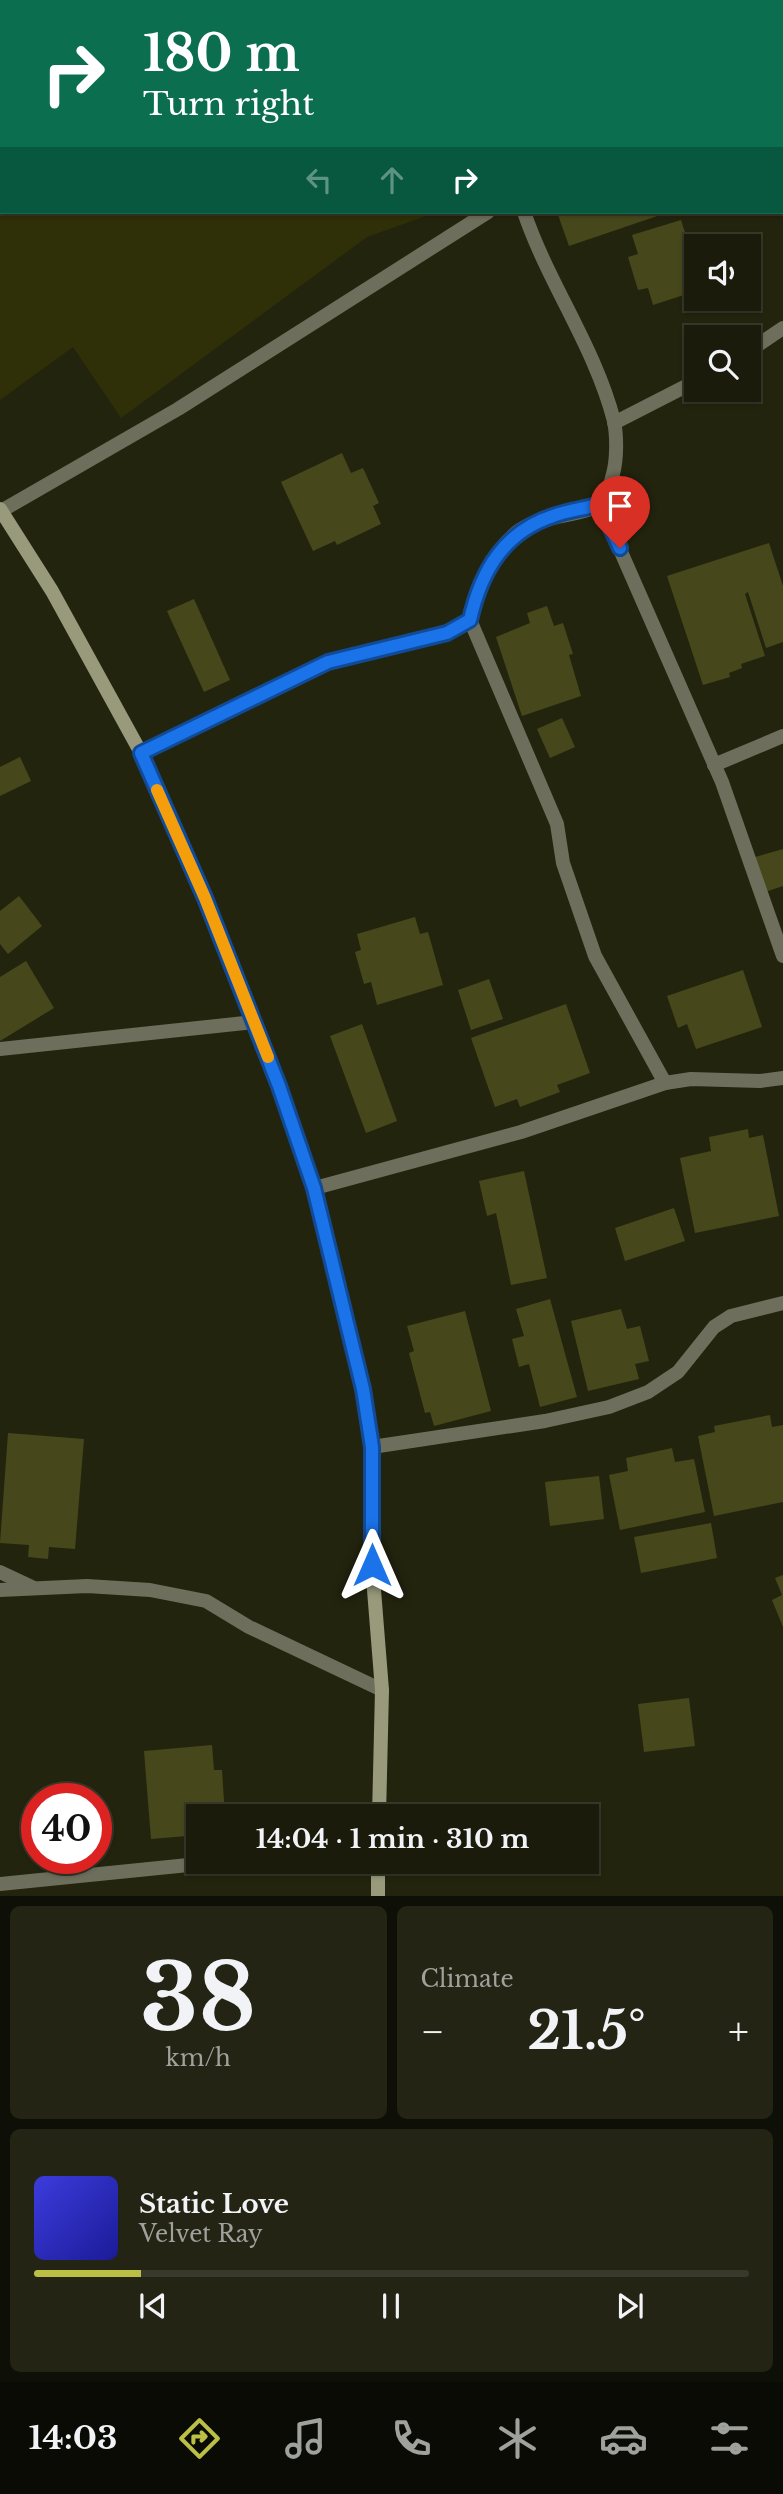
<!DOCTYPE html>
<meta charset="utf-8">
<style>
body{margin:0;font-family:"Libre Baskerville",serif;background:#232413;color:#f1f3f6;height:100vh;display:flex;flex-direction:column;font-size:26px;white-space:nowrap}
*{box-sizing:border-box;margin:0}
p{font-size:23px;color:#9fa19c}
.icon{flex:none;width:38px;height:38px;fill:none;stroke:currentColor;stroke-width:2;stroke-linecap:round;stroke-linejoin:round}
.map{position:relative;height:1896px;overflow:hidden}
.drawer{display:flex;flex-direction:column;gap:10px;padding:10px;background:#0e0f06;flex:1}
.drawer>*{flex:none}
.guide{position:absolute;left:0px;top:0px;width:784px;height:214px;box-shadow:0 2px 5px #0004,0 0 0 2px #38392b;background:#0b6e4f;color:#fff;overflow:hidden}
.fabs{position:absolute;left:684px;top:234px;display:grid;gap:14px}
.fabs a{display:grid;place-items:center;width:77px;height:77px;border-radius:0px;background:#1a1b0a;box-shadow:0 2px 5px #0004,0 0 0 2px #38392b;font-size:35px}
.speed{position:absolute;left:21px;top:1783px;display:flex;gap:14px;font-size:35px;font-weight:700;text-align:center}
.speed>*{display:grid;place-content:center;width:91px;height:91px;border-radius:50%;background:#1a1b0a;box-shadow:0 2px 5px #0004,0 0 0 2px #38392b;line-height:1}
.speed .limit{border:10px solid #d22;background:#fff;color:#111}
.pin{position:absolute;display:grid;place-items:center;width:60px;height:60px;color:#fff;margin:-72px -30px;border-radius:50% 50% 50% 0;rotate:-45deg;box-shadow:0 0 7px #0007}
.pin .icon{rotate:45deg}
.me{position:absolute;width:77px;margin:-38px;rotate:0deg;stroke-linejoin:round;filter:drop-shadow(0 0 5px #0008)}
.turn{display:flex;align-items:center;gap:24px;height:147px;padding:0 28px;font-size:32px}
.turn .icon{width:91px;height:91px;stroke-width:2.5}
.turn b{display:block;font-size:49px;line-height:60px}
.lanes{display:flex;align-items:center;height:66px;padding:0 28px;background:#0003;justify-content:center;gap:35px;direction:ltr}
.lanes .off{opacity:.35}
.big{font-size:52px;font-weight:800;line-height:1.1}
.drawer .tile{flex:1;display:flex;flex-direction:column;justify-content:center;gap:10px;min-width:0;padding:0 24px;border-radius:10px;background:#232413}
.drawer .dial{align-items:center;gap:0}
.dial b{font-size:91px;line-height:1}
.song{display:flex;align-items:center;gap:21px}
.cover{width:84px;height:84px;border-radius:10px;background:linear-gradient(135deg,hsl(240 70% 55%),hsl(240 70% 35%))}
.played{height:7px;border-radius:4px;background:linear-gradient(90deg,#bbc044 15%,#38392b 15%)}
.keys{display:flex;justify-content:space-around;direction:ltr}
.heat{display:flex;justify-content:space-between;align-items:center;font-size:38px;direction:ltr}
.drawer .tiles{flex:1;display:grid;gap:10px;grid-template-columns:1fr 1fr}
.tile:last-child{grid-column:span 2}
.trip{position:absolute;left:186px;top:1804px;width:413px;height:70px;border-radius:0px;background:#1a1b0a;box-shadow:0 2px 5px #0004,0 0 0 2px #38392b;font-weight:800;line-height:70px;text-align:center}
.menu{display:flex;height:112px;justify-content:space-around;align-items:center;background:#0a0b04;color:#9fa19c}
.menu .icon{width:49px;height:49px}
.menu .selected{color:#bbc044}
.menu b{font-size:32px;color:#f1f3f6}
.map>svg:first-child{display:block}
</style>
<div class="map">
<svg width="783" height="1896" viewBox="0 0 783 1896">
<rect width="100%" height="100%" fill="#23240e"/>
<path fill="#2f3007" d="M0,0H723L2,2V212H437L367,237L121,418L73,347L0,400Z"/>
<g fill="#46481b">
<path d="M557,212H669L569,246Z"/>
<path d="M681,220L689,245L684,247L696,291L653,305L648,288L638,290L628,257L638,254L632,235Z"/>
<path d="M342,453L351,473L363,468L379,503L373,506L381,524L337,545L335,541L313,551L281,482Z"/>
<path d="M769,543L783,586V642L766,648L748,592L745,594L765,656L741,664L742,668L729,673L730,677L703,685L667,576Z"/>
<path d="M194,599L230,680L204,692L167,611Z"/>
<path d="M547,606L554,626L563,623L573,654L569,655L581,696L522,716L496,637L530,623L527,613Z"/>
<path d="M562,718L575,747L550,758L537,729Z"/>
<path d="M20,757L31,781L0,796V767Z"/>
<path d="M783,849V886L765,892L755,857Z"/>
<path d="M19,896L42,926L8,954L0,944V911Z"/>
<path d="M415,917L420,934L428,932L443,985L377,1005L371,982L364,984L355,952L361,950L357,934Z"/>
<path d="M26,961L54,1008L0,1041V977Z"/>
<path d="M743,970L762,1027L696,1049L687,1024L678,1028L667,996Z"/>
<path d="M489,979L503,1019L471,1030L458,990Z"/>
<path d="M566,1004L590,1073L557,1085L560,1092L520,1107L517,1099L495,1107L471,1038Z"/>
<path d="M362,1024L397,1121L366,1133L330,1036Z"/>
<path d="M748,1129L749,1138L763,1135L779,1216L695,1233L680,1158L711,1151L709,1137Z"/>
<path d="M524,1171L547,1278L511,1285L496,1213L487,1216L479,1181Z"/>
<path d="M674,1208L685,1241L625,1261L615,1228Z"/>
<path d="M550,1299L577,1397L540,1407L529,1364L519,1367L512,1339L524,1336L516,1309Z"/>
<path d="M621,1309L627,1329L640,1326L649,1361L635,1364L639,1379L588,1391L571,1321Z"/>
<path d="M465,1311L491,1411L434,1426L430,1412L425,1413L409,1353L414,1351L407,1326Z"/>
<path d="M770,1415L772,1427L783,1425V1502L714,1516L698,1436L715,1432L714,1426Z"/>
<path d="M8,1433L84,1439L75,1549L49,1547L48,1559L28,1557L29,1545L0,1543Z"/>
<path d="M672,1448L675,1462L694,1459L705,1512L620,1530L609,1475L628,1471L626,1458Z"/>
<path d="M599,1476L604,1519L550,1526L545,1482Z"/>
<path d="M711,1523L717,1558L641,1573L634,1537Z"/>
<path d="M783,1575V1627L772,1600L782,1595L775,1578Z"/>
<path d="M689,1698L695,1746L644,1752L638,1704Z"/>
<path d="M212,1745L214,1770H222L225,1816H198V1835L151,1839L144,1751Z"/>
</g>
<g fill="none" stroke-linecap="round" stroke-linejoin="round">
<g stroke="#6d6f5c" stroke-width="14">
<path d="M750,2L752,0"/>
<path d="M749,351L783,328"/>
<path d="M614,423L696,381"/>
<path d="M600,504L722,782L783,956"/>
<path d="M1,511L178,409L488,212"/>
<path d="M470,620L557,824L563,863L595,956L665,1083"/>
<path d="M141,753L328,662L447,633L470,620C477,591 492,552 517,532C541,513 583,518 601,503C609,496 610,484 613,474C617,459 617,436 614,421C595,347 548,283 524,212"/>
<path d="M714,765L783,736"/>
<path d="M0,1049L254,1022"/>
<path d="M315,1188L521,1132L665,1083L691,1079L760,1081L783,1078"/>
<path d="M372,1447L545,1421L609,1407L648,1392L678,1372L714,1327L731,1316L783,1303"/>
<path d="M0,1572L32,1587"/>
<path d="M0,1590L87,1586L150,1590L206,1601L249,1627L382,1690"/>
<path d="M0,1884L218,1862"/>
</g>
<g stroke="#989a7b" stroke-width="14">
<path d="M0,509L52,591L141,753L205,898L279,1086L315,1188L363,1389L372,1447V1565L382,1690L379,1816"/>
<path d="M378,1862V1896"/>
</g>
</g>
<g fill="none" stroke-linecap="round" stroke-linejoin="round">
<defs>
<path id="route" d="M372,1565V1447L363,1389L314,1188L279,1086L205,898L141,753L328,662L447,633L470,620C481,571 504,532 553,516C569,510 585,509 600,504L620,548"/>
</defs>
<use href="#route" stroke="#114b97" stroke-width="18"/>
<use href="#route" stroke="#1a73e8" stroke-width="12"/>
<path stroke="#f59e0b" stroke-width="12" d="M157,790L205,898L268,1057"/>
</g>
</svg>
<div class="fabs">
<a><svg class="icon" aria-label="sound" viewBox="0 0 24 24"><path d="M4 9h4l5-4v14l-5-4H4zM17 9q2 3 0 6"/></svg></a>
<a><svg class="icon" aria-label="search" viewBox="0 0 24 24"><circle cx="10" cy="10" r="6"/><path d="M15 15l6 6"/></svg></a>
</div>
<div class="speed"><div class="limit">40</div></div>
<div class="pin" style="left:620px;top:548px;background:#d93025"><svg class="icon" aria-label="arrive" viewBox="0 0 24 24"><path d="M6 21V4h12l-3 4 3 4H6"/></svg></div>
<svg class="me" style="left:372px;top:1565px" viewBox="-20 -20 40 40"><path d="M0-17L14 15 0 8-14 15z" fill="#1a73e8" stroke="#fff" stroke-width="4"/></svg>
<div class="trip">14:04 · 1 min · 310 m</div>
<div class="guide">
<div class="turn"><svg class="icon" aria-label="right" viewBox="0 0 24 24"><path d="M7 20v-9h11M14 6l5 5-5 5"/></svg><div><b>180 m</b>Turn right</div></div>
<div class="lanes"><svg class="icon off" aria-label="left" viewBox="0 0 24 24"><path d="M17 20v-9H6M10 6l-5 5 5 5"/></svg><svg class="icon off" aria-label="ahead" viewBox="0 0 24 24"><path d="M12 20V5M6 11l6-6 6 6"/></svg><svg class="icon" aria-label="right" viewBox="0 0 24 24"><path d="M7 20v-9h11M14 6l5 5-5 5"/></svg></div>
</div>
</div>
<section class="drawer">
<div class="tiles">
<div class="tile dial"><b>38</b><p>km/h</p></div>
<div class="tile"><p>Climate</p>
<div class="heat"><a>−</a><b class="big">21.5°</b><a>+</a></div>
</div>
<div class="tile">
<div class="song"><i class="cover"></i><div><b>Static Love</b><p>Velvet Ray</p></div></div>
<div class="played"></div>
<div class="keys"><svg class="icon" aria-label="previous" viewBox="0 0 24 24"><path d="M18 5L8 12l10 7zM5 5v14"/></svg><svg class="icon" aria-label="pause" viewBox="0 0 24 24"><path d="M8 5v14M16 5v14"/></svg><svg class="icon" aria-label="next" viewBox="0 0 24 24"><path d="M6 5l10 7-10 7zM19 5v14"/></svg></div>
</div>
</div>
</section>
<nav class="menu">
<b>14:03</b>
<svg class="icon selected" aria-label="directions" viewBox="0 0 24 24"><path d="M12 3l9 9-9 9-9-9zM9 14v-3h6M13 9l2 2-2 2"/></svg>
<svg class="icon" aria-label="music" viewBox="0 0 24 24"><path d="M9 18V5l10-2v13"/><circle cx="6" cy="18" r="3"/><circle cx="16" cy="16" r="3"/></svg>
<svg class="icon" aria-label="phone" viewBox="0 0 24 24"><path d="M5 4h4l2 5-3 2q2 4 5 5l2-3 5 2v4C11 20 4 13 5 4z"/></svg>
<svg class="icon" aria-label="climate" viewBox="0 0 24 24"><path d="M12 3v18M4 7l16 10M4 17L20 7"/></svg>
<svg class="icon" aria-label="car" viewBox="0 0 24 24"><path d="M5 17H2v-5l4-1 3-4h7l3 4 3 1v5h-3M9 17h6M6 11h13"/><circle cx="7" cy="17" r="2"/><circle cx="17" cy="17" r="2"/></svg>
<svg class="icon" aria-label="filters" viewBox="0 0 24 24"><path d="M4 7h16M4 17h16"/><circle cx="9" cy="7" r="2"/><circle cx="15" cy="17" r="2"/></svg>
</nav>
